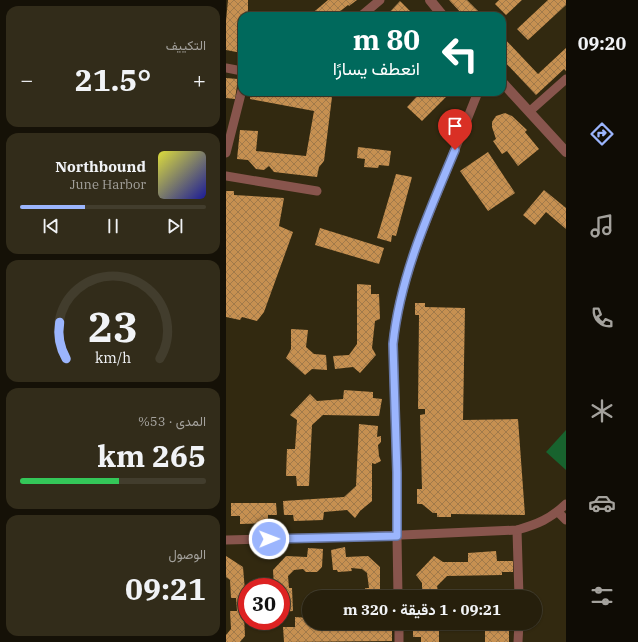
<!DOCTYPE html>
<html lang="ar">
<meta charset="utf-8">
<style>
body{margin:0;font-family:"IBM Plex Serif",Vazirmatn,serif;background:#322c1a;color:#f1f3f6;direction:rtl;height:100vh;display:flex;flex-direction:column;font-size:15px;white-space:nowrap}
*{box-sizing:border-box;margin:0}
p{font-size:13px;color:#a4a29d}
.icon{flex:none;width:22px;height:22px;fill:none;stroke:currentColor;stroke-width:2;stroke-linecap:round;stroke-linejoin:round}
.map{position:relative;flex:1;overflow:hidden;direction:ltr}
.sheet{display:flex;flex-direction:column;gap:6px;padding:6px;background:#151107;width:226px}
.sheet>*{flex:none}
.guide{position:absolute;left:12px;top:12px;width:268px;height:84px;border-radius:12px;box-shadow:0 1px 3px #0004,0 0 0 1px #423d2d;direction:rtl;background:#00695c;color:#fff;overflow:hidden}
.speed{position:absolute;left:12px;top:578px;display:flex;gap:8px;font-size:20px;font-weight:700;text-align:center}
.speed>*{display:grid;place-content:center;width:52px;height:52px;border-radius:50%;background:#261f0c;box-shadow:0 1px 3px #0004,0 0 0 1px #423d2d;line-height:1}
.speed .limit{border:6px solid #d22;background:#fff;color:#111}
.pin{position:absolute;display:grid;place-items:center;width:34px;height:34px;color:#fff;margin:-41px -17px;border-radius:50% 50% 50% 0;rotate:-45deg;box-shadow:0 0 4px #0007}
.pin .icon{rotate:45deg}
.me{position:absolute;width:44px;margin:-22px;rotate:89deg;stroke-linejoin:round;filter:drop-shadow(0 0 3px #0008)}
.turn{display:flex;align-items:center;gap:14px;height:84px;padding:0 20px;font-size:18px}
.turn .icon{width:52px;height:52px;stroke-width:2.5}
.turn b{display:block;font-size:28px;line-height:34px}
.big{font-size:30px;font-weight:700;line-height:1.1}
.sheet .card{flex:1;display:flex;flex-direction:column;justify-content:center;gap:6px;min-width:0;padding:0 14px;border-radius:12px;background:#322c1a}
.sheet .dial{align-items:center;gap:0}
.dial svg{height:104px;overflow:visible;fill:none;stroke:#423d2d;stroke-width:7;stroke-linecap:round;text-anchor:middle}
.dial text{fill:#f1f3f6;stroke:none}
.song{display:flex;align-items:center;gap:12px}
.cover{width:48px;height:48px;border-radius:6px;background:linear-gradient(135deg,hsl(60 70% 55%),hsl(240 70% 35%))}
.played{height:4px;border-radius:2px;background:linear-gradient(90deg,#9bb5fd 35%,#423d2d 35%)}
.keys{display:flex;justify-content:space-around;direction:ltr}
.heat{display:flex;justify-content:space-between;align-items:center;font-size:22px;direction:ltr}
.charge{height:6px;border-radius:3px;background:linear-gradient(90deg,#34c759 53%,#423d2d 0)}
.trip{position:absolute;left:76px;top:590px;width:240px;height:40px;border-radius:20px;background:#261f0c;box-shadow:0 1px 3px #0004,0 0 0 1px #423d2d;font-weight:700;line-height:40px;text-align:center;direction:rtl}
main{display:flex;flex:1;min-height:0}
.tabs{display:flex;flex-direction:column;width:72px;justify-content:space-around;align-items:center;background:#0f0c05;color:#a4a29d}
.tabs .icon{width:28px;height:28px}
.tabs .current{color:#9bb5fd}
.tabs b{font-size:18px;color:#f1f3f6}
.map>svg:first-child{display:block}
</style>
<main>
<nav class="tabs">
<b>09:20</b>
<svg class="icon current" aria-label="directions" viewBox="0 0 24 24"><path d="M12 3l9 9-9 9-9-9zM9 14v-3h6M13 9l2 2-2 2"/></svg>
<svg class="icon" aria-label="music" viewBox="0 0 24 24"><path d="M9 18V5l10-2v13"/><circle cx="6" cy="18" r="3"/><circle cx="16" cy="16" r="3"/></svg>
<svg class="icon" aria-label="phone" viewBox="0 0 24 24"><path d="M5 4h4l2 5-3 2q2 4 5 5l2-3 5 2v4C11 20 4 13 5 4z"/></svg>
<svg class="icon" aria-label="climate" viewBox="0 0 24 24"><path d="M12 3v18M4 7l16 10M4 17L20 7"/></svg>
<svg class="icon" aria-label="car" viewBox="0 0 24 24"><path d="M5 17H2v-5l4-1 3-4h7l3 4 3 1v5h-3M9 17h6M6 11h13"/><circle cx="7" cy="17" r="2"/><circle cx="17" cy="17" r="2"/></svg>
<svg class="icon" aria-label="filters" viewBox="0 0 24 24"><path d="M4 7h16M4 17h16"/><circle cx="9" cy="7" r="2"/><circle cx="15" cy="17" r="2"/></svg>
</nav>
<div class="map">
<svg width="340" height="642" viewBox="0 0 340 642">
<defs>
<pattern id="building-cross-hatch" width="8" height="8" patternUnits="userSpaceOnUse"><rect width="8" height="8" fill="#c69051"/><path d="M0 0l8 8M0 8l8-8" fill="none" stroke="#a17a4a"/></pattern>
</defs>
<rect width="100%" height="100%" fill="#322910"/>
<path fill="#18632e" d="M340,430V470L320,452Z"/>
<g fill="url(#building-cross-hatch)">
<path d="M2,0H22V13L21,16H16V53L0,50V21Z"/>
<path d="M102,0H131L123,6L122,5L108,16H83Z"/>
<path d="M223,0H241L257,16H238Z"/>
<path d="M273,0H296L280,15L269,4Z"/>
<path d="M322,0H340V5L302,40L291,29Z"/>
<path d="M174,1L189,16H160Z"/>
<path d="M276,36L312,74L340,48V71L338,69L310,95L276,59Z"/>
<path d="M0,78L12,79L9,99L0,98Z"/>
<path d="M25,92H90L93,96L106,97L98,161L93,167L91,177L48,172L43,166L38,170L30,169L22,160L11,159L14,130L32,131L30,151L80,156L88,111L24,99Z"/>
<path d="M195,92H225L196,121L181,107Z"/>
<path d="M279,113L286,116L301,130L299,132L313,149L292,166L281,151L276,154L267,141L270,139L266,127V122L270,116Z"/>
<path d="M132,147L165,151L163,166L153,165L152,168L138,167L139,159L131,158Z"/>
<path d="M262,152L289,193L262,211L234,171Z"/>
<path d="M170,174L186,177L170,236L166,235L165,242L151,238Z"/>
<path d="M318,190L340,208V229L320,212L309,225L297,215Z"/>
<path d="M0,191H8V195L58,198L53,226L67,232L38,312L31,321L16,317L14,320L0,317Z"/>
<path d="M94,228L158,248L153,264L89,245Z"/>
<path d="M131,284L145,285V294H153L154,319L149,321L146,348L150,355L134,373L127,367L109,369L107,356L123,355L131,344Z"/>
<path d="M189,303H199V307L239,308L237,420L292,419L299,515L225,514V517H211V513H207L196,504H191V489H196L194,415L199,414V409H192L193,315H189Z"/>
<path d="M65,329L82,330L80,347L88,354L100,355L101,370L86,369L79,375L60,358L65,349Z"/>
<path d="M118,390L147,392V398L156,399L153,416L97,415L86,425L83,486H71L70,476H60L61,449H69L71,420L64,415L84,394L91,401L117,399Z"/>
<path d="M133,424L152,426L151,437L155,436V442L152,445L153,456L155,461L149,464L146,463V501L134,511L129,518L121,510L98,512L97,520L68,521L67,515H58L57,501L118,497L130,486Z"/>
<path d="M5,503H50L51,515H42V523L14,524V516H5Z"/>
<path d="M119,547L120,557L142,556L154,567V590L164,592L163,597H140L139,588H143L141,573L136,569L125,568L126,571L112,572L111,570H107L105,550Z"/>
<path d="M82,548L97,549L96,567L91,572H80L77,569L68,570L62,576L63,588H66L67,611L55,612V587H48L47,570L60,556L81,557Z"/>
<path d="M270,551L271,561H287V572H276V575L221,576L211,586L212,591L208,597H196V583L190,575L208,556L217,562H242V553Z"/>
<path d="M0,556L17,567L21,615L18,617L19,636L14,642H0V635L5,629L4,611H11L10,598H5L4,580L0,577Z"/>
<rect x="259" y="594" width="16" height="3"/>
<path d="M69,617L83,618V623H97V629H116V623H166V641L58,642L57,627H69Z"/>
<path d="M187,623H213V642H195V637H187Z"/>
<rect x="259" y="623" width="24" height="19"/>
</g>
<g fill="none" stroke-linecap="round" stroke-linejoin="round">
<g stroke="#88554d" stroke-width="9">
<path d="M135,16L154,0"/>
<path d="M0,68L16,71"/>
<path d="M304,111L340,79"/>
<path d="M0,153L16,90"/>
<path d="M0,176L91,191"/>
<path d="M332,512L340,520"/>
<path d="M291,530L293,597"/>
<path d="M0,540L130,537L291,530C312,524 324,519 340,504"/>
<path d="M172,597L171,536V473L167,344C173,281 200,221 224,162C233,139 243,115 252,92"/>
<path d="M173,623V642"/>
<path d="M292,642L293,623"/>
</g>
<g stroke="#88554d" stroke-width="10">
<path d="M204,0L217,16"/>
<path d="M276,82L340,152"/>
</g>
</g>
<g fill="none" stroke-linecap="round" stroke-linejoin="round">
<defs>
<path id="route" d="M43,539L171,536V473L167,344C174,276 203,212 229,150"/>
</defs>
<use href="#route" stroke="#6576a4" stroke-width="10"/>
<use href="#route" stroke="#9bb5fd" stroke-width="7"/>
</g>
</svg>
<div class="speed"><div class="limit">30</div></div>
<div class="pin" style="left:229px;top:150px;background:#d93025"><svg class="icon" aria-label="arrive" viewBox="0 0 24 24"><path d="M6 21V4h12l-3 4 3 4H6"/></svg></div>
<svg class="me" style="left:43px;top:539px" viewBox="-20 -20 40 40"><circle r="17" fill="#9bb5fd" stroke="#fff" stroke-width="3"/><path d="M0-11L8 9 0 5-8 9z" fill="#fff"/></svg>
<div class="trip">09:21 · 1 دقيقة · 320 m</div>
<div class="guide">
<div class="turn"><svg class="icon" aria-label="left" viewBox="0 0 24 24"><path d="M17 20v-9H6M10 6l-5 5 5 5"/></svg><div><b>80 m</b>انعطف يسارًا</div></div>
</div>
</div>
<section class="sheet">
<div class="card"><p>التكييف</p>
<div class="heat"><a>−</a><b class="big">21.5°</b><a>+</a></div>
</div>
<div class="card">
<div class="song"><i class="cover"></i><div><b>Northbound</b><p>June Harbor</p></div></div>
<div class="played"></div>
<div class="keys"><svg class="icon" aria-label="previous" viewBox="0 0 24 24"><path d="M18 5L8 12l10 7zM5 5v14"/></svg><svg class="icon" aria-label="pause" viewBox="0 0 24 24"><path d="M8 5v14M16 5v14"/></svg><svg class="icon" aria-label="next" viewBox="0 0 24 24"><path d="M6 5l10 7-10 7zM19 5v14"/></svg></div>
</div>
<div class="card dial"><svg viewBox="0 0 100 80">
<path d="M14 69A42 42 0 1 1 86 69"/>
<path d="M14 69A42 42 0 0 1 9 41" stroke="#9bb5fd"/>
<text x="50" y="56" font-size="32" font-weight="700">23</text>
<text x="50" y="72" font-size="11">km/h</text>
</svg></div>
<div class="card"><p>المدى · 53%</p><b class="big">265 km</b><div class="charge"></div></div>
<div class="card"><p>الوصول</p><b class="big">09:21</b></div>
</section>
</main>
